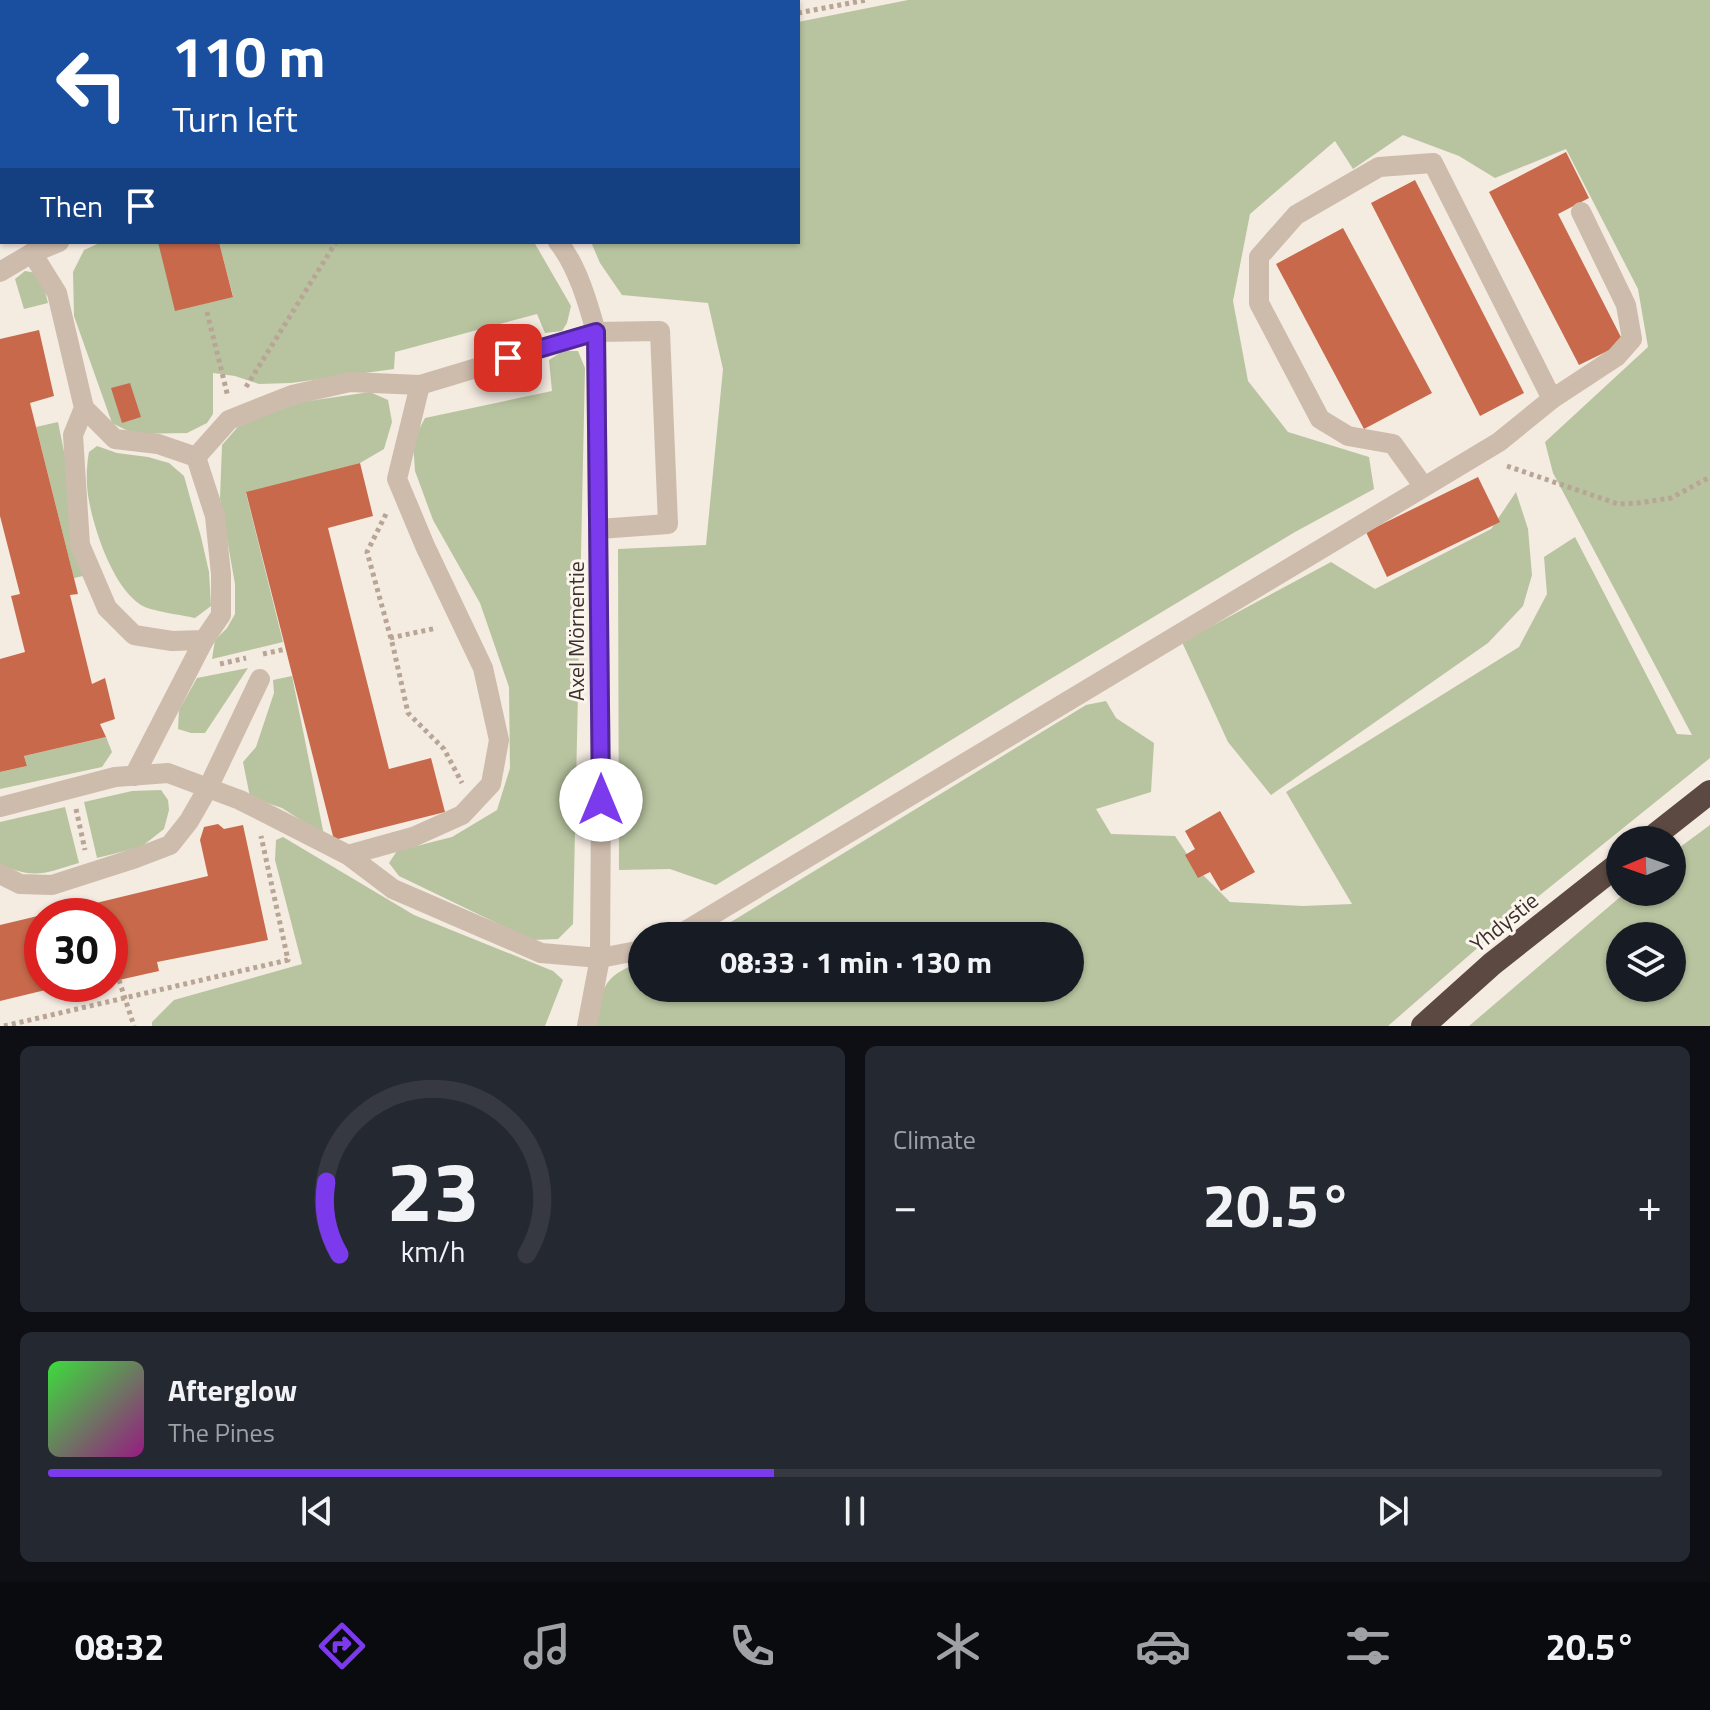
<!DOCTYPE html>
<meta charset="utf-8">
<style>
body{margin:0;font-family:"Titillium Web",sans-serif;background:#242831;color:#f1f3f6;height:100vh;display:flex;flex-direction:column;font-size:30px;white-space:nowrap}
*{box-sizing:border-box;margin:0}
p{font-size:26px;color:#9ea1a6}
.icon{flex:none;width:44px;height:44px;fill:none;stroke:currentColor;stroke-width:2;stroke-linecap:round;stroke-linejoin:round}
.map{position:relative;height:1026px;overflow:hidden}
.panel{display:flex;flex-direction:column;gap:20px;padding:20px;background:#0d0f14;flex:1}
.panel>*{flex:none}
.hud{position:absolute;left:0px;top:0px;width:800px;height:244px;box-shadow:0 2px 6px #0004;background:#1a4fa0;color:#fff;overflow:hidden}
.needle{width:52px;rotate:268deg}
.buttons{position:absolute;left:1606px;top:826px;display:grid;gap:16px}
.buttons a{display:grid;place-items:center;width:80px;height:80px;border-radius:50%;background:#171b24;box-shadow:0 2px 6px #0004;font-size:40px}
.speed{position:absolute;left:24px;top:898px;display:flex;gap:16px;font-size:40px;font-weight:700;text-align:center}
.speed>*{display:grid;place-content:center;width:104px;height:104px;border-radius:50%;background:#171b24;box-shadow:0 2px 6px #0004;line-height:1}
.speed .limit{border:12px solid #d22;background:#fff;color:#111}
.pin{position:absolute;display:grid;place-items:center;width:68px;height:68px;color:#fff;margin:-34px;border-radius:16px;box-shadow:0 4px 12px #0006}
.me{position:absolute;width:88px;margin:-44px;rotate:0deg;stroke-linejoin:round;filter:drop-shadow(0 0 6px #0008)}
.turn{display:flex;align-items:center;gap:28px;height:168px;padding:0 40px;font-size:36px}
.turn .icon{width:104px;height:104px;stroke-width:2.5}
.turn b{display:block;font-size:56px;line-height:68px}
.then{display:flex;align-items:center;height:76px;padding:0 40px;background:#0003;gap:16px;font-size:30px}
.big{font-size:60px;font-weight:700;line-height:1.1}
.panel .card{flex:1;display:flex;flex-direction:column;justify-content:center;gap:12px;min-width:0;padding:0 28px;border-radius:12px;background:#242831}
.panel .dial{align-items:center;gap:0}
.dial svg{height:208px;overflow:visible;fill:none;stroke:#363941;stroke-width:7;stroke-linecap:round;text-anchor:middle}
.dial text{fill:#f1f3f6;stroke:none}
.song{display:flex;align-items:center;gap:24px}
.cover{width:96px;height:96px;border-radius:12px;background:linear-gradient(135deg,hsl(120 70% 55%),hsl(310 70% 35%))}
.played{height:8px;border-radius:4px;background:linear-gradient(90deg,#7c3aed 45%,#363941 45%)}
.keys{display:flex;justify-content:space-around;direction:ltr}
.heat{display:flex;justify-content:space-between;align-items:center;font-size:44px;direction:ltr}
.panel .tiles{flex:1;display:grid;gap:20px;grid-template-columns:1fr 1fr}
.card:last-child{grid-column:span 2}
.trip{position:absolute;left:628px;top:922px;width:456px;height:80px;border-radius:40px;background:#171b24;box-shadow:0 2px 6px #0004;font-weight:700;line-height:80px;text-align:center}
.menu{display:flex;height:128px;justify-content:space-around;align-items:center;background:#090b0e;color:#9ea1a6}
.menu .icon{width:56px;height:56px}
.menu .on{color:#7c3aed}
.menu b{font-size:36px;color:#f1f3f6}
.map>svg:first-child{display:block}
</style>
<div class="map">
<svg width="1710" height="1026" viewBox="0 0 1710 1026">
<rect width="100%" height="100%" fill="#f4ebe1"/>
<g fill="#b8c4a0" fill-rule="evenodd">
<path d="M0,0H153L154,2H2V188H0Z"/>
<path d="M908,0H1710V758L1513,917L1388,1026H592C603,989 602,975 642,962V988H1070V936H708L1086,705L1106,701L1116,718L1154,743L1151,792L1096,809L1111,834L1175,836L1197,869L1230,902L1303,906L1352,904L1286,792L1519,647L1547,594L1544,557L1575,537L1677,734L1692,735L1553,473L1545,442L1648,347L1638,289L1566,149L1495,178L1459,156L1403,135L1353,169L1335,141L1250,214L1233,301L1248,381L1288,432L1369,457L1374,489L1295,532L1047,681L716,885L670,869L619,870L618,549L706,545L723,369L708,303L622,295L600,263L591,242H798V22Z"/>
<path d="M102,242H158L233,296L219,242H534L571,306L567,323L562,331L545,333L537,314L395,352L394,369L291,383L259,384L235,376L213,373V414L207,423L187,433L134,434L112,423L74,316L73,272L84,250Z"/>
<path d="M25,271L36,273L43,284L48,303L24,309L15,279Z"/>
<path d="M563,351H578L585,368L573,924L558,939L532,940L399,876L389,863L397,851L452,837L497,810L510,768L509,687L480,603L433,520L415,471L413,441L425,418L552,391L549,360Z"/>
<path d="M370,392L388,400L392,422L384,449L360,463L246,493L283,642L212,659L215,640L227,628L235,614V584L220,499L222,445L243,421L302,402Z"/>
<path d="M58,422L79,525L92,574L74,578L36,427Z"/>
<path d="M97,446L117,453L148,457L169,463L184,476L201,537L209,572L211,606L195,618C182,615 150,611 141,605C113,587 95,532 89,501C86,486 86,467 89,452Z"/>
<path d="M1516,492L1528,529L1532,575L1523,606L1488,643L1271,795L1228,742L1182,642L1331,562L1375,589L1491,529Z"/>
<path d="M248,668L205,733H191L178,729L179,710L197,678Z"/>
<path d="M292,676L324,835L282,808L250,797L243,762L256,747L274,693L273,680Z"/>
<path d="M106,737L112,752L102,767L0,789V772L27,766L24,756Z"/>
<path d="M161,790L168,800L169,810L164,829L141,847L97,858L84,802L132,791Z"/>
<path d="M65,807L79,863C45,873 34,880 0,864V822Z"/>
<path d="M1710,825V1026H1469L1626,892H1672V853ZM1620,936H1672V988H1620Z"/>
<path d="M283,837L414,915L553,971L563,980L545,1026H152V1022L174,1000L302,964L275,860L276,840Z"/>
</g>
<g fill="#c8694b">
<path d="M1566,152L1589,198L1558,214L1624,343L1579,365L1489,192Z"/>
<path d="M1415,180L1524,393L1480,416L1371,203Z"/>
<path d="M1343,228L1432,393L1364,429L1276,264Z"/>
<path d="M158,242H219L233,297L175,311Z"/>
<path d="M39,330L54,396L30,403L78,594L70,595L92,684L105,678L115,719L100,724L106,737L24,756L27,766L0,772V659L25,652L11,596L20,594L0,516V339Z"/>
<path d="M130,383L141,417L122,423L111,388Z"/>
<path d="M360,463L373,516L328,528L389,769L431,758L445,812L334,840L246,492Z"/>
<path d="M1478,477L1500,522L1387,577L1366,532Z"/>
<path d="M1220,811L1255,872L1221,891L1210,872L1198,878L1185,855L1195,849L1185,831Z"/>
<path d="M218,824L224,829L243,825L268,940L157,962L159,971L110,982V916H42L208,876L200,840L204,827Z"/>
<path d="M42,915V984L95,985L64,992L62,986L0,1001V925Z"/>
</g>
<g fill="none" stroke-linecap="round" stroke-linejoin="round">
<g stroke="#b9a596" stroke-width="5" stroke-dasharray="4 4" stroke-linecap="butt">
<path d="M463,1L464,0"/>
<path d="M165,2L166,0"/>
<path d="M798,13L866,0"/>
<path d="M0,68L2,69"/>
<path d="M207,312L228,397"/>
<path d="M246,387L336,242"/>
<path d="M1507,466L1618,504L1638,503L1671,498L1710,477"/>
<path d="M386,514L367,552L393,646L408,713L444,749L462,783"/>
<path d="M390,638L437,628"/>
<path d="M263,654L286,649"/>
<path d="M220,664L246,658"/>
<path d="M76,809L85,850"/>
<path d="M119,980L134,1026"/>
<path d="M4,1026L288,960L261,836"/>
</g>
<g stroke="#cdbbac" stroke-width="20">
<path d="M199,0L204,2"/>
<path d="M558,242C577,265 588,303 596,332L601,800L600,958L587,1026"/>
<path d="M32,253L57,293L84,408L73,435L80,545L107,608L134,635L172,641L204,640L221,615V574L215,516L196,457L158,444L115,439L84,408"/>
<path d="M0,272L32,253L59,242"/>
<path d="M1552,399L1616,357L1632,339L1626,305L1581,212"/>
<path d="M196,457L229,420L292,395L350,382L420,385L596,332L660,331L668,524L599,529"/>
<path d="M134,776L204,640"/>
<path d="M0,807L115,777L168,773L240,800L348,855L393,889L541,953L600,958L642,950"/>
<path d="M348,855L413,837L462,815L491,784L499,740L483,668L425,546L397,479L420,385"/>
<path d="M0,874L20,884L52,885L136,858L170,845L189,821L208,788L260,679"/>
<path d="M677,936L1499,442L1552,399L1433,163L1379,167L1296,215L1259,257V303L1320,419L1348,436L1393,444L1424,487"/>
</g>
<g stroke="#5c4a42" stroke-width="24">
<path d="M1649,840L1710,792"/>
<path d="M1423,1026L1492,964L1620,863"/>
</g>
</g>
<g fill="none" stroke-linecap="round" stroke-linejoin="round">
<defs>
<path id="route" d="M508,358L596,332L601,800"/>
</defs>
<use href="#route" stroke="#51269a" stroke-width="20"/>
<use href="#route" stroke="#7c3aed" stroke-width="14"/>
</g>
<g text-anchor="middle" dominant-baseline="central" stroke-width="6" stroke-linejoin="round" paint-order="stroke">
<g font-size="22" fill="#3b302b" stroke="#fbf5ee">
<text transform="translate(576 631) rotate(-90)">Axel Mörnentie</text>
<text transform="translate(1504 922) rotate(-39)">Yhdystie</text>
</g>
</g>
</svg>
<div class="buttons">
<a><svg class="needle" viewBox="-14 -14 28 28"><path d="M0-13l5 13h-10z" fill="#e53935"/><path d="M0 13l5-13h-10z" fill="#9ea1a6"/></svg></a>
<a><svg class="icon" aria-label="layers" viewBox="0 0 24 24"><path d="M12 4l9 5-9 5-9-5zM3 14l9 5 9-5"/></svg></a>
</div>
<div class="speed"><div class="limit">30</div></div>
<div class="pin" style="left:508px;top:358px;background:#d93025"><svg class="icon" aria-label="arrive" viewBox="0 0 24 24"><path d="M6 21V4h12l-3 4 3 4H6"/></svg></div>
<svg class="me" style="left:601px;top:800px" viewBox="-20 -20 40 40"><circle r="19" fill="#fff"/><path d="M0-13L10 11 0 6-10 11z" fill="#7c3aed"/></svg>
<div class="trip">08:33 · 1 min · 130 m</div>
<div class="hud">
<div class="turn"><svg class="icon" aria-label="left" viewBox="0 0 24 24"><path d="M17 20v-9H6M10 6l-5 5 5 5"/></svg><div><b>110 m</b>Turn left</div></div>
<div class="then">Then<svg class="icon" aria-label="arrive" viewBox="0 0 24 24"><path d="M6 21V4h12l-3 4 3 4H6"/></svg></div>
</div>
</div>
<section class="panel">
<div class="tiles">
<div class="card dial"><svg viewBox="0 0 100 80">
<path d="M14 69A42 42 0 1 1 86 69"/>
<path d="M14 69A42 42 0 0 1 9 41" stroke="#7c3aed"/>
<text x="50" y="56" font-size="32" font-weight="700">23</text>
<text x="50" y="72" font-size="11">km/h</text>
</svg></div>
<div class="card"><p>Climate</p>
<div class="heat"><a>−</a><b class="big">20.5°</b><a>+</a></div>
</div>
<div class="card">
<div class="song"><i class="cover"></i><div><b>Afterglow</b><p>The Pines</p></div></div>
<div class="played"></div>
<div class="keys"><svg class="icon" aria-label="previous" viewBox="0 0 24 24"><path d="M18 5L8 12l10 7zM5 5v14"/></svg><svg class="icon" aria-label="pause" viewBox="0 0 24 24"><path d="M8 5v14M16 5v14"/></svg><svg class="icon" aria-label="next" viewBox="0 0 24 24"><path d="M6 5l10 7-10 7zM19 5v14"/></svg></div>
</div>
</div>
</section>
<nav class="menu">
<b>08:32</b>
<svg class="icon on" aria-label="directions" viewBox="0 0 24 24"><path d="M12 3l9 9-9 9-9-9zM9 14v-3h6M13 9l2 2-2 2"/></svg>
<svg class="icon" aria-label="music" viewBox="0 0 24 24"><path d="M9 18V5l10-2v13"/><circle cx="6" cy="18" r="3"/><circle cx="16" cy="16" r="3"/></svg>
<svg class="icon" aria-label="phone" viewBox="0 0 24 24"><path d="M5 4h4l2 5-3 2q2 4 5 5l2-3 5 2v4C11 20 4 13 5 4z"/></svg>
<svg class="icon" aria-label="climate" viewBox="0 0 24 24"><path d="M12 3v18M4 7l16 10M4 17L20 7"/></svg>
<svg class="icon" aria-label="car" viewBox="0 0 24 24"><path d="M5 17H2v-5l4-1 3-4h7l3 4 3 1v5h-3M9 17h6M6 11h13"/><circle cx="7" cy="17" r="2"/><circle cx="17" cy="17" r="2"/></svg>
<svg class="icon" aria-label="filters" viewBox="0 0 24 24"><path d="M4 7h16M4 17h16"/><circle cx="9" cy="7" r="2"/><circle cx="15" cy="17" r="2"/></svg>
<b>20.5°</b>
</nav>
